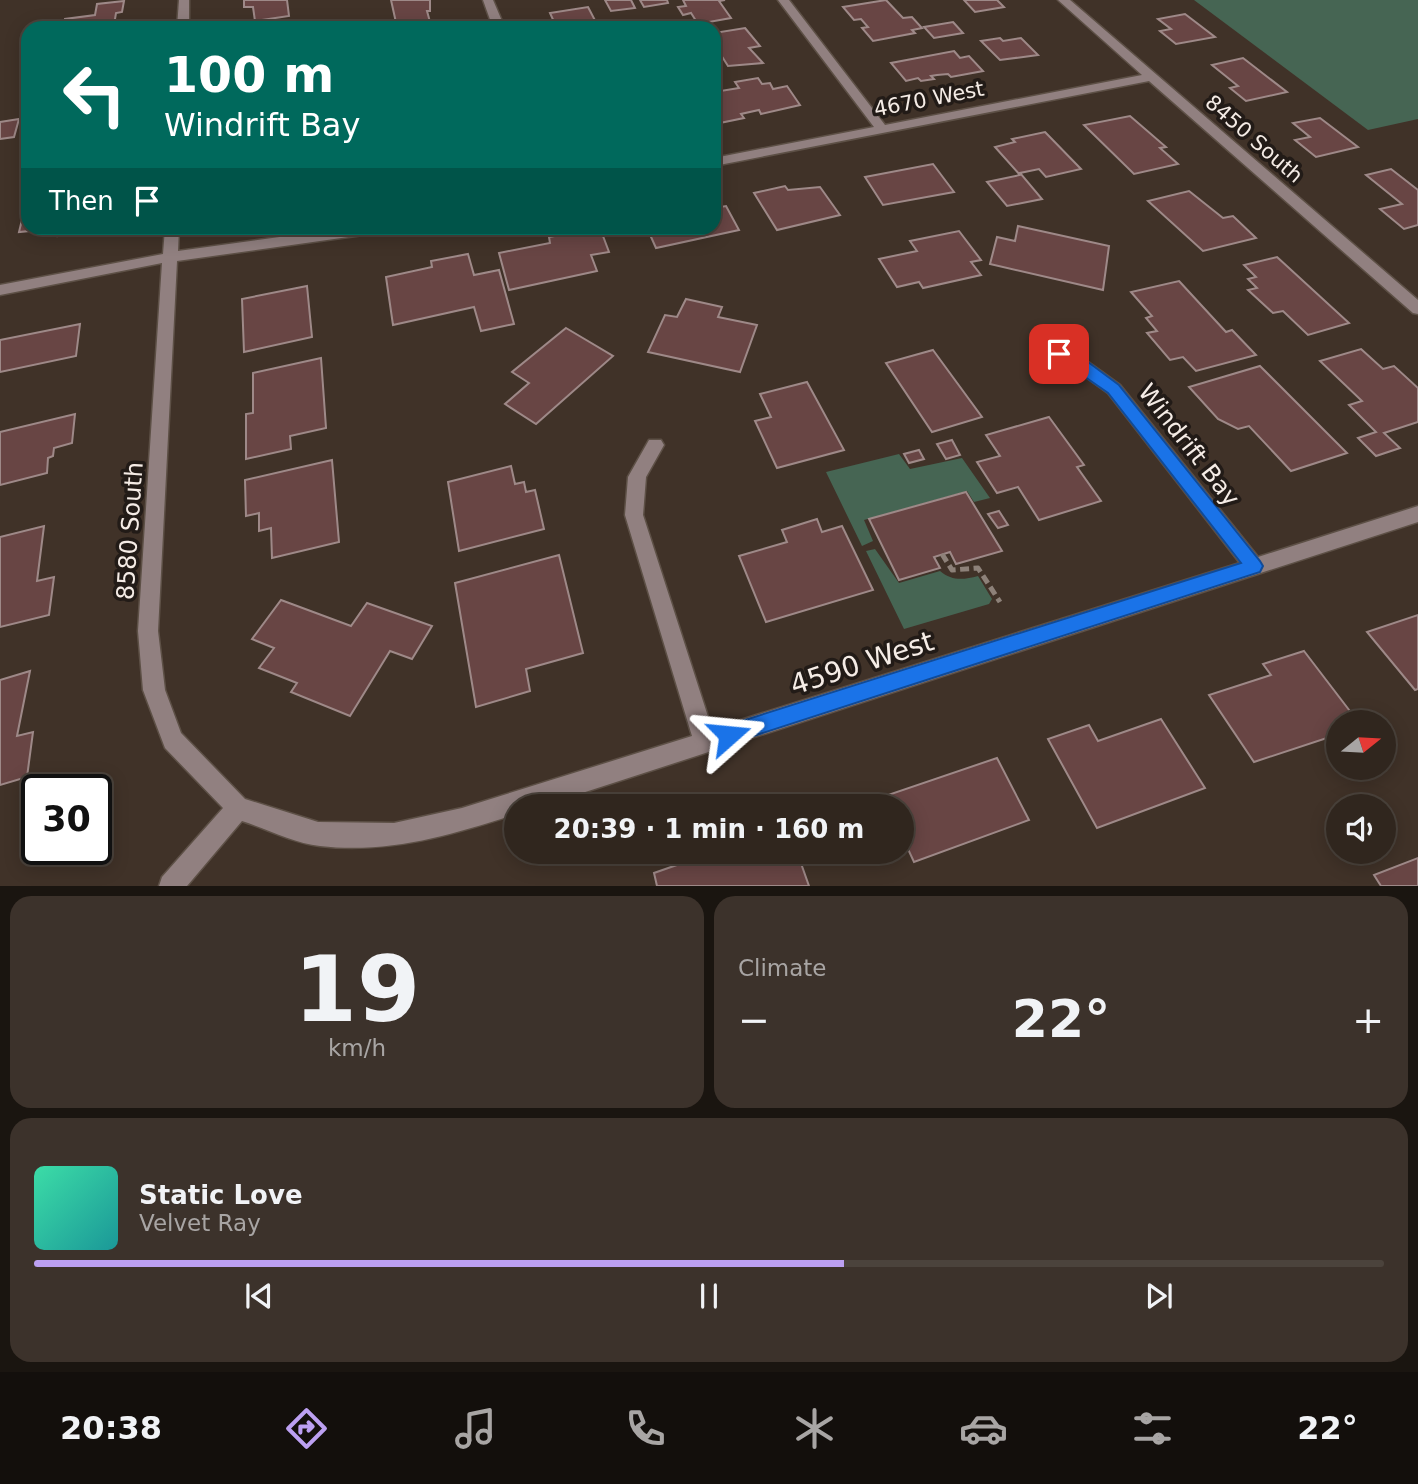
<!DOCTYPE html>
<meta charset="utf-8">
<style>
body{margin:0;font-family:"DejaVu Sans",sans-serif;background:#3c322b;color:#f1f3f6;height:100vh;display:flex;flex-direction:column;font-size:26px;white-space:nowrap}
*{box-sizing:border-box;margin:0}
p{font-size:23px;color:#a8a5a4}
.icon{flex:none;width:38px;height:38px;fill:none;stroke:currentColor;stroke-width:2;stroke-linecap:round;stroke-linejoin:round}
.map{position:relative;height:886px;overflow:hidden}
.details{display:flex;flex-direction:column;gap:10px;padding:10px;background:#1a1510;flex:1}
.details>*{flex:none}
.banner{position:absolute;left:21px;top:21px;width:700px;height:214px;border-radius:21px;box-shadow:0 4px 18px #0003,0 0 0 2px #4b433c;background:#00695c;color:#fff;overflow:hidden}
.needle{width:46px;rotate:72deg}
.buttons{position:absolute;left:1326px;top:710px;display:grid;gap:14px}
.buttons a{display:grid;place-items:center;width:70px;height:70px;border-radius:50%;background:#30261e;box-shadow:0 4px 18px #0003,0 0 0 2px #4b433c;font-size:35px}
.speed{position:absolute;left:21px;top:774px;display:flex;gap:14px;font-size:35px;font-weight:700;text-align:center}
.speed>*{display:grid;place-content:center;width:91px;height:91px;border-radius:50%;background:#30261e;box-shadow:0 4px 18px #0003,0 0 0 2px #4b433c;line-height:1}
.speed .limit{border:4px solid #111;border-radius:10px;background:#fff;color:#111}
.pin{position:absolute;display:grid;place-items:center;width:60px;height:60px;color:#fff;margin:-30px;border-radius:14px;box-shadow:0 4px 10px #0006}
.me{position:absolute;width:77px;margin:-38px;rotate:72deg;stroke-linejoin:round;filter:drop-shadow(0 0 5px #0008)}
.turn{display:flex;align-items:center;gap:24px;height:147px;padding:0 28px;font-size:32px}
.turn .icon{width:91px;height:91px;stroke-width:2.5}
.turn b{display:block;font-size:49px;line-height:60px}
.then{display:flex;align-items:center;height:66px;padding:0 28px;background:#0003;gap:14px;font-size:26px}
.big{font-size:52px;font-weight:600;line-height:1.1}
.details .tile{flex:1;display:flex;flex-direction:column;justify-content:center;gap:10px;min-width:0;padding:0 24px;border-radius:21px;background:#3c322b}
.details .dial{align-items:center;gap:0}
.dial b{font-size:91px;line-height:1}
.song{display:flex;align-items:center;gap:21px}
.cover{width:84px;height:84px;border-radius:10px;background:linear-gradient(135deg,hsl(160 70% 55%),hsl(180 70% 35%))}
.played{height:7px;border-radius:4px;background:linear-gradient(90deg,#bca0f2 60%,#4b433c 60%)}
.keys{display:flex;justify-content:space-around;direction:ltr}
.heat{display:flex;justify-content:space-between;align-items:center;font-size:38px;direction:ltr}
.details .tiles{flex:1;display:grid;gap:10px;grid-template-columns:1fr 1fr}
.tile:last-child{grid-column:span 2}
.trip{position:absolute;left:504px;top:794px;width:410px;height:70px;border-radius:35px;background:#30261e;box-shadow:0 4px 18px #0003,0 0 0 2px #4b433c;font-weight:600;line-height:70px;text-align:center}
.menu{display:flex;height:112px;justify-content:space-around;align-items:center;background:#130f0c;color:#a8a5a4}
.menu .icon{width:49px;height:49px}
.menu .on{color:#bca0f2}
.menu b{font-size:32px;color:#f1f3f6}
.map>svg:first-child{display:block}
</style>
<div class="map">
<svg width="1418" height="886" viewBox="0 0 1418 886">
<rect width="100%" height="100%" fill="#403228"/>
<g fill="#466553">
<path d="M1194,0H1418V119L1368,130Z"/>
<path d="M899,454L910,469L962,458L990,498L974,502L967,491L864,520L873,541L862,546L826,472Z"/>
<path d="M875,549L899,583L940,571C952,581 963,580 978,576L992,599L989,604L904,629L866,551Z"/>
</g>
<g fill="#684544" stroke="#9e8988" stroke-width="2">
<path d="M244,0H287L289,16L255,21L253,7H244Z"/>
<path d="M391,0H430V11H427L430,22L397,27Z"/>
<path d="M605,0H631L635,8L611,11Z"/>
<path d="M640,0H667L668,3L644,7Z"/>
<path d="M683,0H725L719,1L731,18L698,24L691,13L683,15L678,7L686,6Z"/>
<path d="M886,0L903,18L912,17L922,28L912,30L915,33L873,41L862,28L868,27L861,19L854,20L843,7Z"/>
<path d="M964,0H997L1004,7L975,12Z"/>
<path d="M124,1L122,12L116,13L114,25L121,26L120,28H64L65,19L95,15L97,4Z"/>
<path d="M588,7L599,28H565L560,23L555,24L550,13Z"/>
<path d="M1185,14L1215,37L1176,44L1160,31L1171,29L1158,19Z"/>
<path d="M953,22L963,33L934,38L924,27Z"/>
<path d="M745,28L760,46L749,48L763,63L728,66L714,44V33Z"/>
<path d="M1000,38L1003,41L1021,38L1038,55L1000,60L981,41Z"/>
<path d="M954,51L960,58L969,56L983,71L951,77L948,74L937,75L931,76L934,79L921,81L918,78L906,81L891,63Z"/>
<path d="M1243,58L1287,92L1246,101L1230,88L1238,86L1212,65Z"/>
<path d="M758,78L762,84L770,83L773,89L787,86L800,105L761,114L759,110L741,114L744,118L715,124L714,92L739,88L735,82Z"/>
<path d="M1130,116L1166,147L1160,148L1178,164L1134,174L1084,125Z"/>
<path d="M1320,118L1358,147L1316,157L1295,140L1310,137L1293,123Z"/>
<path d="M19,119L14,137L0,139V122Z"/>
<path d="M1045,132L1081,169L1046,177L1039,169L1020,173L1042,199L1007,206L987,182L1020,175L995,147L1015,142L1012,139Z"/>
<path d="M933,164L954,192L883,205L865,177Z"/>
<path d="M1391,169L1418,190V225L1404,229L1380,209L1402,204L1366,175Z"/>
<path d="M785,186L788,190L820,187L840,215L777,230L754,193Z"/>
<path d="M1189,191L1223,218L1233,216L1256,238L1203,251L1148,201Z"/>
<path d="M28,206V228H92V230L58,236L60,228L19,232L25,207Z"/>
<path d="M726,206L739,230L656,248L647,228H714V208Z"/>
<path d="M1018,226L1109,246L1103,290L990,264L997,237L1015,241Z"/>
<path d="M600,228L609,252L591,255L597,271L509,290L499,253L550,243L549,237Z"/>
<path d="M959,231L981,260L971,262L981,275L923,288L919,282L897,287L879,259L917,251L910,241Z"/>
<path d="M468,254L474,275L499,270L514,324L481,331L474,307L393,325L386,277L432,267L431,261Z"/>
<path d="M1277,257L1349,323L1308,335L1283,311L1273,313L1248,290L1257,288L1248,279L1256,277L1244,265Z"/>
<path d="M1179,281L1226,332L1232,330L1256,355L1196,371L1183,357L1170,360L1147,333L1157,331L1146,318L1152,316L1131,292Z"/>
<path d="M307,286L312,337L244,352L242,299Z"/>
<path d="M686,299L722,307L718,317L757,325L740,372L648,352L665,315L677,317Z"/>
<path d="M80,324L76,356L0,372V340Z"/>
<path d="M566,328L613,356L536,424L505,404L529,383L512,372Z"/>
<path d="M1361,349L1383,369L1394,366L1418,388V422L1384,433L1400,448L1376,456L1358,438L1376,432L1349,405L1362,401L1320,361Z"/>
<path d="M933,350L982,417L932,432L886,363Z"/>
<path d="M321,358L326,428L290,436L291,449L246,459V414L253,413V373Z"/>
<path d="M1260,366L1347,453L1291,471L1249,426L1238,429L1218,419L1189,387Z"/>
<path d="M807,382L844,450L777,468L755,421L771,417L760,394Z"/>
<path d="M75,414L72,443L54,448L53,456L48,458L47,473L0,485V432Z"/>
<path d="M1049,417L1084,465L1077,467L1101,501L1039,520L1018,487L997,493L977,462L1000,456L986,435Z"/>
<path d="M952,440L960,455L946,459L937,444Z"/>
<path d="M919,450L924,459L909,463L904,454Z"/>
<path d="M332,460L339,542L272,558L271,528L259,531V513L246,516L245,480Z"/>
<path d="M511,466L515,484L524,482L526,492L535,490L544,529L459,551L448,482Z"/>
<path d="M966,492L1002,551L956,564L950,552L934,557L940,568L899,580L869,519Z"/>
<path d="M999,511L1008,525L998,528L988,514Z"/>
<path d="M817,519L822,532L842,526L873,590L766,622L739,556L787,542L782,530Z"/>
<path d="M44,526L37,581L54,577L49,615L0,627V537Z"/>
<path d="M559,555L583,653L526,669L530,691L476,707L455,583Z"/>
<path d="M281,600L351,626L367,603L432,626L412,659L390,651L350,716L291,692L297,683L259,668L274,648L252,639Z"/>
<path d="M1418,615V689L1415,690L1367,632Z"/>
<path d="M1304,651L1359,723H1339V734L1254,762L1209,695L1271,675L1263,664Z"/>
<path d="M30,671L17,736L33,732L27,777L0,785V680Z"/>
<path d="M1161,719L1205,788L1097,828L1048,739L1089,725L1098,741Z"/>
<path d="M997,758L1029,820L914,862L901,834V807H890L885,796Z"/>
<path d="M714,852H797L809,886H657L654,873Z"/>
<path d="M1418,858V886H1381L1374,875Z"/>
</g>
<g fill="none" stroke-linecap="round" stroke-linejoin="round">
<defs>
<g id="minor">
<path d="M179,0H189V28H177Z"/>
<path d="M483,0H493L505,28H493Z"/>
<path d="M778,0H789L885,125L1142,75L1058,0H1070L1418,300V314L1413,313L1149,81L714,166V158L874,127Z"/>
<path d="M165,228H179L178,251L345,228H384L377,233L177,261L158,631L165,690L181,733L245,799L318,822L394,823L462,808L692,736L625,515L628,477L649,440H661L664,445L646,477L643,515L712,729L1240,563L1108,393L1072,367L1034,349L1032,345L1040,339L1084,359L1120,385L1258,557L1418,506V522L539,807H516V814C452,835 388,854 320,846C294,843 267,829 242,821L187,886H159L162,877L223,808L165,748L143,690L138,631L162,263L0,295V285L163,254Z"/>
</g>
</defs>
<use href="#minor" stroke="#5d5046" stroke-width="3"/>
<path stroke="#8d8179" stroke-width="5" stroke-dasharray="9 4.5" stroke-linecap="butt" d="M942,554L952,570L978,568L1000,602"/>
<use href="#minor" fill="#918080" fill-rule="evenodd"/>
</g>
<path fill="#1a73e8" stroke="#114b97" stroke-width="2" d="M1059,348L1084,359L1119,385L1260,561L1263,566L1260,572L729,744L722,742L719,735L722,728L729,725L1241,563L1108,393L1052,354L1054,350Z"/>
<g text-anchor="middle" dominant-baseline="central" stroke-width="7" stroke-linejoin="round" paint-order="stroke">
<g font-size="21" fill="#f5ece6" stroke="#221b17">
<text transform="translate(929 99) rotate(-11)">4670 West</text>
<text transform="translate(1254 139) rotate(41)">8450 South</text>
</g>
<g font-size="24" fill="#f5ece6" stroke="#221b17">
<text transform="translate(1189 445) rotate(52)">Windrift Bay</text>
<text transform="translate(130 531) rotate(-86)">8580 South</text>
</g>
<g font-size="28" fill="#f5ece6" stroke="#221b17">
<text transform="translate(862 663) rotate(-18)">4590 West</text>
</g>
</g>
</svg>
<div class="buttons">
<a><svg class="needle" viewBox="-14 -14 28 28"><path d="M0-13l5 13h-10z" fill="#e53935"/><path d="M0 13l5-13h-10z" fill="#a8a5a4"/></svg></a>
<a><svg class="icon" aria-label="sound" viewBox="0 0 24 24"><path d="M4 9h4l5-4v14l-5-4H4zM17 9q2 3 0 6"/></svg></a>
</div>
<div class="speed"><div class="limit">30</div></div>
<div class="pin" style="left:1059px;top:354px;background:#d93025"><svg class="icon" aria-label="arrive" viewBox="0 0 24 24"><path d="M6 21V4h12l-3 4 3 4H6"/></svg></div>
<svg class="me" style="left:729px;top:735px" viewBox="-20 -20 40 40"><path d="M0-17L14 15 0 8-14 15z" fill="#1a73e8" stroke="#fff" stroke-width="4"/></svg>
<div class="trip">20:39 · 1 min · 160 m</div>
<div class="banner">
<div class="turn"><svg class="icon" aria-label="left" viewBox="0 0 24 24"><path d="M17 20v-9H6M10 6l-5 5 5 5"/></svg><div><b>100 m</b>Windrift Bay</div></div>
<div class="then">Then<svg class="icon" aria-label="arrive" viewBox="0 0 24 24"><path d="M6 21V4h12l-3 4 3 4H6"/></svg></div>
</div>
</div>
<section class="details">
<div class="tiles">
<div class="tile dial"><b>19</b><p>km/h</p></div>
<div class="tile"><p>Climate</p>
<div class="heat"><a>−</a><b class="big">22°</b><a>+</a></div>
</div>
<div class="tile">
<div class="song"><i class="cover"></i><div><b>Static Love</b><p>Velvet Ray</p></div></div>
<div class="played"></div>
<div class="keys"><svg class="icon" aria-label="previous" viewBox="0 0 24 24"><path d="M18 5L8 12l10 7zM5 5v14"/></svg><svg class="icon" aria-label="pause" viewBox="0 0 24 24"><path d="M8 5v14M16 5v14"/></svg><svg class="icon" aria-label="next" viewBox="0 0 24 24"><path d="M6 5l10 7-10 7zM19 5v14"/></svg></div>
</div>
</div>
</section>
<nav class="menu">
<b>20:38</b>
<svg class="icon on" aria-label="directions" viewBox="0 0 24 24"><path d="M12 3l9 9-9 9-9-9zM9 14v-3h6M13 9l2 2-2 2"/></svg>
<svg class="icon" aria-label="music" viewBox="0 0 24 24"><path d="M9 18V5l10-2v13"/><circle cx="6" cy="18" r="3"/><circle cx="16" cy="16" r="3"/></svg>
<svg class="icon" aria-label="phone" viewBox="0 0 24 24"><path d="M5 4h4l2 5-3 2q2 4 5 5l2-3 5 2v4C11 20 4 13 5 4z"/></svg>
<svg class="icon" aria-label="climate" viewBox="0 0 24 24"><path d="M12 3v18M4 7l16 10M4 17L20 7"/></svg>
<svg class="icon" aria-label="car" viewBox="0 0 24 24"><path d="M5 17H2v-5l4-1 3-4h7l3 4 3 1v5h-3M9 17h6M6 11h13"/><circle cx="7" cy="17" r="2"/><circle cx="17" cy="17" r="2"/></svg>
<svg class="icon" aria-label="filters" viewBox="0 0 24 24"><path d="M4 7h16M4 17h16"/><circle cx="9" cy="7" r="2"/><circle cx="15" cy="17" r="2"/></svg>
<b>22°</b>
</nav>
